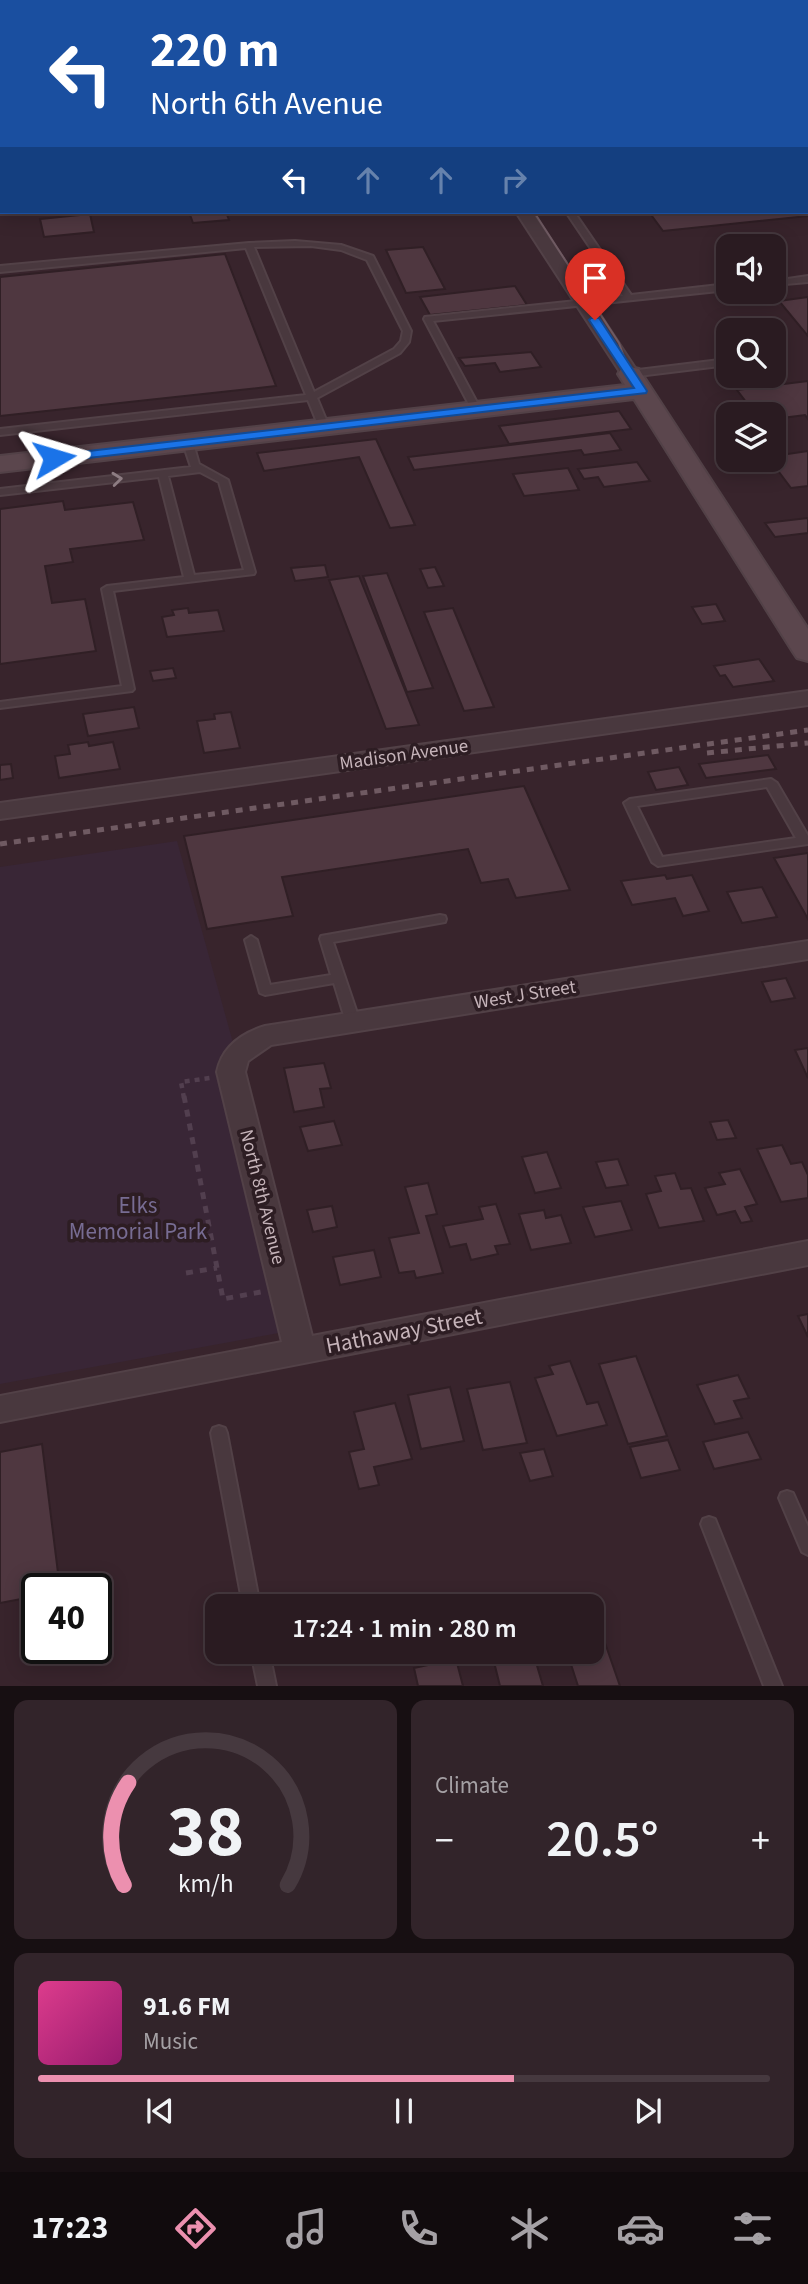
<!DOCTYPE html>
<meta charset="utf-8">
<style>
body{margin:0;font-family:"Source Sans 3",sans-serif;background:#32242a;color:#f1f3f6;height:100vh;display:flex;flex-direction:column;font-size:26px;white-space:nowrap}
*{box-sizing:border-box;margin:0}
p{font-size:23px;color:#a5a1a5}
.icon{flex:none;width:38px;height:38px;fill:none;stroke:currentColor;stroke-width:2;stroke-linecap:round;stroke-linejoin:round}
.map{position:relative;height:1686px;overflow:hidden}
.side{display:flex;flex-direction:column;gap:14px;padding:14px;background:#170f12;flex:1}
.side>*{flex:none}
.banner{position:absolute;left:0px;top:0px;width:808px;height:214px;box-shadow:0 4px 18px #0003,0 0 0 2px #46393f;background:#1a4fa0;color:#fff;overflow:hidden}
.tools{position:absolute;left:716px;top:234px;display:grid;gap:14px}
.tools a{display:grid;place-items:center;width:70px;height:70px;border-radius:14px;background:#2a1b21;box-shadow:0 4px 18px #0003,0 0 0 2px #46393f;font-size:35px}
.speed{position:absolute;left:21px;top:1573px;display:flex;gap:14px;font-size:35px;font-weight:700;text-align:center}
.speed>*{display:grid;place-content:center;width:91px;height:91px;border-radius:50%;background:#2a1b21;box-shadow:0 4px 18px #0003,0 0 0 2px #46393f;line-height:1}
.speed .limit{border:4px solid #111;border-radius:10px;background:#fff;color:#111}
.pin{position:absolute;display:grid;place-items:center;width:60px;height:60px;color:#fff;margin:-72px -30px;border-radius:50% 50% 50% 0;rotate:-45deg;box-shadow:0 0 7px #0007}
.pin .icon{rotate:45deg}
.me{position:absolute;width:77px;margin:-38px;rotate:83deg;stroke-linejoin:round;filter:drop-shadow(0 0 5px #0008)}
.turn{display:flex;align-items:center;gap:24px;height:147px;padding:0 35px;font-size:32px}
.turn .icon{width:91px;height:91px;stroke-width:2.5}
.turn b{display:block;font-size:49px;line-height:60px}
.lanes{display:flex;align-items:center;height:66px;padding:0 35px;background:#0003;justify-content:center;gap:35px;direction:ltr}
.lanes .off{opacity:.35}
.big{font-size:52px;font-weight:600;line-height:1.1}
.side .widget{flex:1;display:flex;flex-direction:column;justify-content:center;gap:10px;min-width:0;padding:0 24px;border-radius:14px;background:#32242a}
.side .dial{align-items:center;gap:0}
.dial svg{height:182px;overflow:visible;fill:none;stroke:#46393f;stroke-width:7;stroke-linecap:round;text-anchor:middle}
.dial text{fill:#f1f3f6;stroke:none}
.song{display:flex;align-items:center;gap:21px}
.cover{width:84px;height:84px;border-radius:10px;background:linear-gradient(135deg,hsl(330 70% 55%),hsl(320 70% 35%))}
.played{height:7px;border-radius:4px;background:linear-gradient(90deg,#ec90af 65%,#46393f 65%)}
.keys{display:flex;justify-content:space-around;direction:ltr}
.heat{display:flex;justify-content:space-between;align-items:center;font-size:38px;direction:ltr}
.side .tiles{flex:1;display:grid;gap:14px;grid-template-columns:1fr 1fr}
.widget:last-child{grid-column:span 2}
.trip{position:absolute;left:205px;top:1594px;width:399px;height:70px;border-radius:14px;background:#2a1b21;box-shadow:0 4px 18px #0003,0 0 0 2px #46393f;font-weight:600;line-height:70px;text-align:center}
.menu{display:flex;height:112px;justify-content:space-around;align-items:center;background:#110b0d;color:#a5a1a5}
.menu .icon{width:49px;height:49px}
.menu .current{color:#ec90af}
.menu b{font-size:32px;color:#f1f3f6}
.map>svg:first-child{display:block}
</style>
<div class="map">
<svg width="808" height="1686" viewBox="0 0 808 1686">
<rect width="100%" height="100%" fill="#38242c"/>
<path fill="#392636" d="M177,841L312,1327L0,1384V867Z"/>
<g fill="#4f3740" stroke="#301f25" stroke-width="2">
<path d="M0,0H177L2,2L0,14Z"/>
<path d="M807,138L808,216L663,231L649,212H807Z"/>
<path d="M189,212H226L229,220L193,223Z"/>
<path d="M90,214L94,232L44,237L40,219Z"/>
<path d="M423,247L445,289L406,293L386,250Z"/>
<path d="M225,254L276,386L0,416V277Z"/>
<path d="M515,286L527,305L430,315L420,297Z"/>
<path d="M808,297V336L779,301Z"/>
<path d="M531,352L541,367L500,372L495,363L465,366L459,358Z"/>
<path d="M808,381V419L805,415L774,419V415H756L737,390Z"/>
<path d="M619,411L631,429L509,444L499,426Z"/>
<path d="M610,433L621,450L584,455L581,450L414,470L408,457Z"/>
<path d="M376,439L415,525L390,528L359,457L264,471L257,453Z"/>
<path d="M808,451V486L791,488L770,460H774V456Z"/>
<path d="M637,462L650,481L604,487L598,477L584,479L578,469Z"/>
<path d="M568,468L579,490L524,496L513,474Z"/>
<path d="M63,501L65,510L133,502L144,540L70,549L73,562L45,566L52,603L85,599L96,651L0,664V509Z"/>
<path d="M808,518V533L775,537L765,523Z"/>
<path d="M325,565L328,577L295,581L291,568Z"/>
<path d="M435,567L444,586L428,588L420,569Z"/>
<path d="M387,573L433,688L407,692L363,576Z"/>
<path d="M359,576L419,725L386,729L329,580Z"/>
<path d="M716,604L725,621L702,624L692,607Z"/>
<path d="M188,608L189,613L218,610L224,631L167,637L162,617L174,615L172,610Z"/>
<path d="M453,608L494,707L464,711L424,612Z"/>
<path d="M759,659L774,681L733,687L725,675L720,676L714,666Z"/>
<path d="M173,668L176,678L153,681L150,671Z"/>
<path d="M134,707L139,728L88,736L83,714Z"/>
<path d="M231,712L240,748L204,753L197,721L215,719L214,714Z"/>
<path d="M88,742L89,746L113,742L120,769L59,778L55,756L70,754L68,745Z"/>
<path d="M768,755L776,769L706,778L699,764Z"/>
<path d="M11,764L13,778L0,780V765Z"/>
<path d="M679,767L688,785L656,790L648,772Z"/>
<path d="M524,786L570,890L516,898L508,879L481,883L468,849L282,877L293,916L207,929L184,836Z"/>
<path d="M808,853V919L774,858Z"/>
<path d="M665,875L667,879L692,875L709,911L683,916L675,898L632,905L621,881Z"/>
<path d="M762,887L777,917L742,923L727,892Z"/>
<path d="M786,978L795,998L771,1002L762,982Z"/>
<path d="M808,1048V1078L795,1050Z"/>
<path d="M324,1063L331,1088L320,1089L324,1107L294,1112L284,1068Z"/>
<path d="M728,1120L736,1138L717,1140L710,1122Z"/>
<path d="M334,1121L342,1145L308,1151L300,1127Z"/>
<path d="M782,1145L791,1164L802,1162L808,1175V1198L781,1202L757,1149Z"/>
<path d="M547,1152L561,1188L535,1193L522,1157Z"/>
<path d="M618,1159L628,1185L606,1188L596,1162Z"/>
<path d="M740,1169L757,1204L745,1207L752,1221L741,1223L735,1211L717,1215L705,1188L725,1184L719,1173Z"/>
<path d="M675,1173L681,1189L691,1188L704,1221L659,1228L646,1194L661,1191L655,1176Z"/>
<path d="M428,1183L437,1214L426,1216L443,1273L416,1278L414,1271L399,1273L389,1238L419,1233L405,1187Z"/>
<path d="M621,1201L632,1230L595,1237L583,1207Z"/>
<path d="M496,1204L510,1244L495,1246L498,1254L471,1260L466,1244L450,1247L443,1226L483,1219L479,1207Z"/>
<path d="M332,1206L337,1227L313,1232L307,1210Z"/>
<path d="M544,1210L546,1218L561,1215L571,1243L531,1250L519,1214Z"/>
<path d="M374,1250L381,1277L340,1285L333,1257Z"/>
<path d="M808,1314V1337L798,1316Z"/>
<path d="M636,1356L667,1436L628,1444L599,1364Z"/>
<path d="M570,1361L587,1404L598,1402L607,1425L557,1436L535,1378L553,1374L549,1366Z"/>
<path d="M738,1375L749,1398L734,1401L742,1418L715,1424L697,1385Z"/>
<path d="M510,1382L527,1443L483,1450L467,1389Z"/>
<path d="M450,1387L464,1441L421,1449L408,1395Z"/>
<path d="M395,1403L412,1459L374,1467L379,1485L359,1489L349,1452L364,1449L354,1412Z"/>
<path d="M748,1432L761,1459L714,1469L703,1442Z"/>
<path d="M668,1440L680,1470L641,1478L630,1447Z"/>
<path d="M42,1444L60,1589H37V1596L0,1603V1452Z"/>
<path d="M544,1449L553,1476L530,1481L520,1453Z"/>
<path d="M470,1594L474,1606H451L449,1598Z"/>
<path d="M604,1640L620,1686H578L567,1652H592V1643Z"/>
<path d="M504,1652H533L543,1686H500L492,1654Z"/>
<path d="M456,1659L463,1686H418L414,1668Z"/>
</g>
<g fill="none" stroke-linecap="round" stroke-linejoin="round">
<defs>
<g id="lane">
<path d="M319,0H346L344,2H316Z"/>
<rect x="0" y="34" width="2" height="4"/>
<rect x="807" y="104" width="1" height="5"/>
<path d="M566,212H574L631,295L728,284V290L433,321L481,410L479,412H473L424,319L425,317L623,296Z"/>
<path d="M295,241L341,245L373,256L411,331L409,342L400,353L317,398L329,427L327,429L324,430L319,427L308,400L0,435V429L306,395L246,248L0,272V266L249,243ZM311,246L341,250L367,260L403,331L401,341L394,349L314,392L254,247Z"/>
<path d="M808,276V282L774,285V281Z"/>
<path d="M783,353L786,354V358L774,360V354Z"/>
<path d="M728,359V365L630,377L625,374L630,371Z"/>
<path d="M188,440L193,443L199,464L228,480L255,572L254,574L113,591L134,689L132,691L0,708V702L122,686L102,589L107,586L184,577L159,477L0,495V489L191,467L183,443ZM200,472L219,482L244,570L194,575L168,476Z"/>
<path d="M771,779L777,783L808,836V844L658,866L652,862L624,803L630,799ZM767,787L796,838L662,857L637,806Z"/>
<path d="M440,915L445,916L446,919L445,922L333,942L360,1022L358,1025H348L346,1022L334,983L265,995L260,993L245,940L251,936L257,940L270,985L331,975L320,939L321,936Z"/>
<path d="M219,1426L225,1428L227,1433L260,1606H243L211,1433L213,1428Z"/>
<path d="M787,1491L793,1493L808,1527V1555L802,1552L779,1498L781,1493Z"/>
<path d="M709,1517L715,1519L717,1524L782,1686H764L701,1524L703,1519Z"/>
<path d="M251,1652H269L276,1686H258Z"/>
</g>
<g id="street">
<path d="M379,0H393L394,2H380Z"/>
<path d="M516,212H532L639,374L636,378H624Z"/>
<path d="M808,691V705L0,819V803Z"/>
<path d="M808,941V959L271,1045L248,1061L245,1072L312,1336L808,1241V1265L0,1422V1396L282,1342L217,1072C222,1047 242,1033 265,1026Z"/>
</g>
<path id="secondary" d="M630,367L639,369L642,374L808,629V661L797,658L793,652L634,399L0,472V456L625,385L618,374L621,369Z"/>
</defs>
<use href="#lane" stroke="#524147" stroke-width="4"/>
<use href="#street" stroke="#524147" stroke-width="4"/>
<use href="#secondary" stroke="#524147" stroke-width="4"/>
<path stroke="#523f4f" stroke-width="4.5" stroke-dasharray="5 5" stroke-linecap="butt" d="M184,1098L181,1082L210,1078"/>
<g stroke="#523f4f" stroke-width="5" stroke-dasharray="7 7" stroke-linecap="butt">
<path d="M184,1096L223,1299L261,1292"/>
<path d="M186,1273L217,1268"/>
</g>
<use href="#lane" fill="#49383e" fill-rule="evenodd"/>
<use href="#street" fill="#49383e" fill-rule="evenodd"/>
<use href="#secondary" fill="#5b464d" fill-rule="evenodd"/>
<path stroke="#6f5a62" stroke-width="2" d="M534,212L619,343L630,374"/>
<path stroke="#6f5a62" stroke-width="3.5" stroke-dasharray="4.5 4.5" stroke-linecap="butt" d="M761,0L765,2"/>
<g stroke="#6f5a62" stroke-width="5" stroke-dasharray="7 7" stroke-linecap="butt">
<path d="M707,753L808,743"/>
<path d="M0,844L808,730"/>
</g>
</g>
<defs><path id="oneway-chevron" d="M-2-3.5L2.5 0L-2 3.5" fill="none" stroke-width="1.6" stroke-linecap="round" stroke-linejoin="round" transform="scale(1.75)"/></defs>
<use stroke="#8d7c82" href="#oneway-chevron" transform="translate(117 479) rotate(-6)"/>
<path fill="#1a73e8" stroke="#114b97" stroke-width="2" d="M591,318H599L647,391L646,393L54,462L47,458L54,455L634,388L589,320Z"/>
<g text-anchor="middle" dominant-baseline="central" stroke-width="7" stroke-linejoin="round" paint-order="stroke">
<g font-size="19" fill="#c5b3b9" stroke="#2d1d23">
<text transform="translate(404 755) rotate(-8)">Madison Avenue</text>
<text transform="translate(525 995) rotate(-9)">West J Street</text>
<text transform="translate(262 1197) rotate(76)">North 8th Avenue</text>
</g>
<g font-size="23" fill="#776c93" stroke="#2d1d23">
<text x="138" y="1205">Elks<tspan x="138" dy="26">Memorial Park</tspan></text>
</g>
<g font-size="23" fill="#c5b3b9" stroke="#2d1d23">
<text transform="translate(404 1331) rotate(-11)">Hathaway Street</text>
</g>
</g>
</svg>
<div class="tools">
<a><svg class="icon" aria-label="sound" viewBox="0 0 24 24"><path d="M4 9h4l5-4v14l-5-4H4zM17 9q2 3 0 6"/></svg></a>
<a><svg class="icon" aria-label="search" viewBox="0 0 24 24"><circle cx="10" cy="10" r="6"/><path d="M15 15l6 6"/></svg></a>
<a><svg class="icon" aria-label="layers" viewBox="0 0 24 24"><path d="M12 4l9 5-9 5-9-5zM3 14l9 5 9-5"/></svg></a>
</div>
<div class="speed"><div class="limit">40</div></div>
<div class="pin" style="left:595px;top:320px;background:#d93025"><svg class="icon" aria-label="arrive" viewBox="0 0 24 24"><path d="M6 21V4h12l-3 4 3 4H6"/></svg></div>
<svg class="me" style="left:54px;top:458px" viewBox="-20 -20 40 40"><path d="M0-17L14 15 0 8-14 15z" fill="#1a73e8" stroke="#fff" stroke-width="4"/></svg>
<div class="trip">17:24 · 1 min · 280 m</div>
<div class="banner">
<div class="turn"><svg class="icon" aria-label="left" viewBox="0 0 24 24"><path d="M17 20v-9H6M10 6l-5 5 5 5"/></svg><div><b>220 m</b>North 6th Avenue</div></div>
<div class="lanes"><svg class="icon" aria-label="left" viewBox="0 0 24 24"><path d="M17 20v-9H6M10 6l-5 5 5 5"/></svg><svg class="icon off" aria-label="ahead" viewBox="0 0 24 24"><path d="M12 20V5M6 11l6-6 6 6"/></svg><svg class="icon off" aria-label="ahead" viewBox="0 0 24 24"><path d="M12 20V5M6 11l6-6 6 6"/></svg><svg class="icon off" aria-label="right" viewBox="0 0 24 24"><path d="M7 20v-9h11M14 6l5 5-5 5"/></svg></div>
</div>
</div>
<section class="side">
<div class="tiles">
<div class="widget dial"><svg viewBox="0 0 100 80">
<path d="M14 69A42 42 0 1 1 86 69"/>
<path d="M14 69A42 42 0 0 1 16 24" stroke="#ec90af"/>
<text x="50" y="56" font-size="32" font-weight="700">38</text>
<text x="50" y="72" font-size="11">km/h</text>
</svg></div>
<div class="widget"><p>Climate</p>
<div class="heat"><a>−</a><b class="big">20.5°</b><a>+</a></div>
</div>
<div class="widget">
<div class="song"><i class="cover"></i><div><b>91.6 FM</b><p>Music</p></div></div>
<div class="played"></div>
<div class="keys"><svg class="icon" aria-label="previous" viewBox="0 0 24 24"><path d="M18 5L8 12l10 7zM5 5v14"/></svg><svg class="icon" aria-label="pause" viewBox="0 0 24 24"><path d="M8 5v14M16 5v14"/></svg><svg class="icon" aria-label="next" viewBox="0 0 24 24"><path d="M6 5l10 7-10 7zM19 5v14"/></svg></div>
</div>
</div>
</section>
<nav class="menu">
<b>17:23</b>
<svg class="icon current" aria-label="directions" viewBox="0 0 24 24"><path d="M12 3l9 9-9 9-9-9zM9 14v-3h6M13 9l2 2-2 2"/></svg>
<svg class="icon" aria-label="music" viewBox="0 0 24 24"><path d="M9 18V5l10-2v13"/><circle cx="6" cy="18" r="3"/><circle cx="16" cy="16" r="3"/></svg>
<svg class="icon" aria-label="phone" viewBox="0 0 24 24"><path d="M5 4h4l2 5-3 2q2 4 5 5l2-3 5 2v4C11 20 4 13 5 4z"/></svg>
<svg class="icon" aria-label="climate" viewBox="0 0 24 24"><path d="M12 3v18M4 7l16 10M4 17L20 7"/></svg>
<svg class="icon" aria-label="car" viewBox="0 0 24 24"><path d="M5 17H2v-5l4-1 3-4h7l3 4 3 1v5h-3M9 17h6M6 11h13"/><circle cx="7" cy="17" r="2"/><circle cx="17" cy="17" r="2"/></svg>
<svg class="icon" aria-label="filters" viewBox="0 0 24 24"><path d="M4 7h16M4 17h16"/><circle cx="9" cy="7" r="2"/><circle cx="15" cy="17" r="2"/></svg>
</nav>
